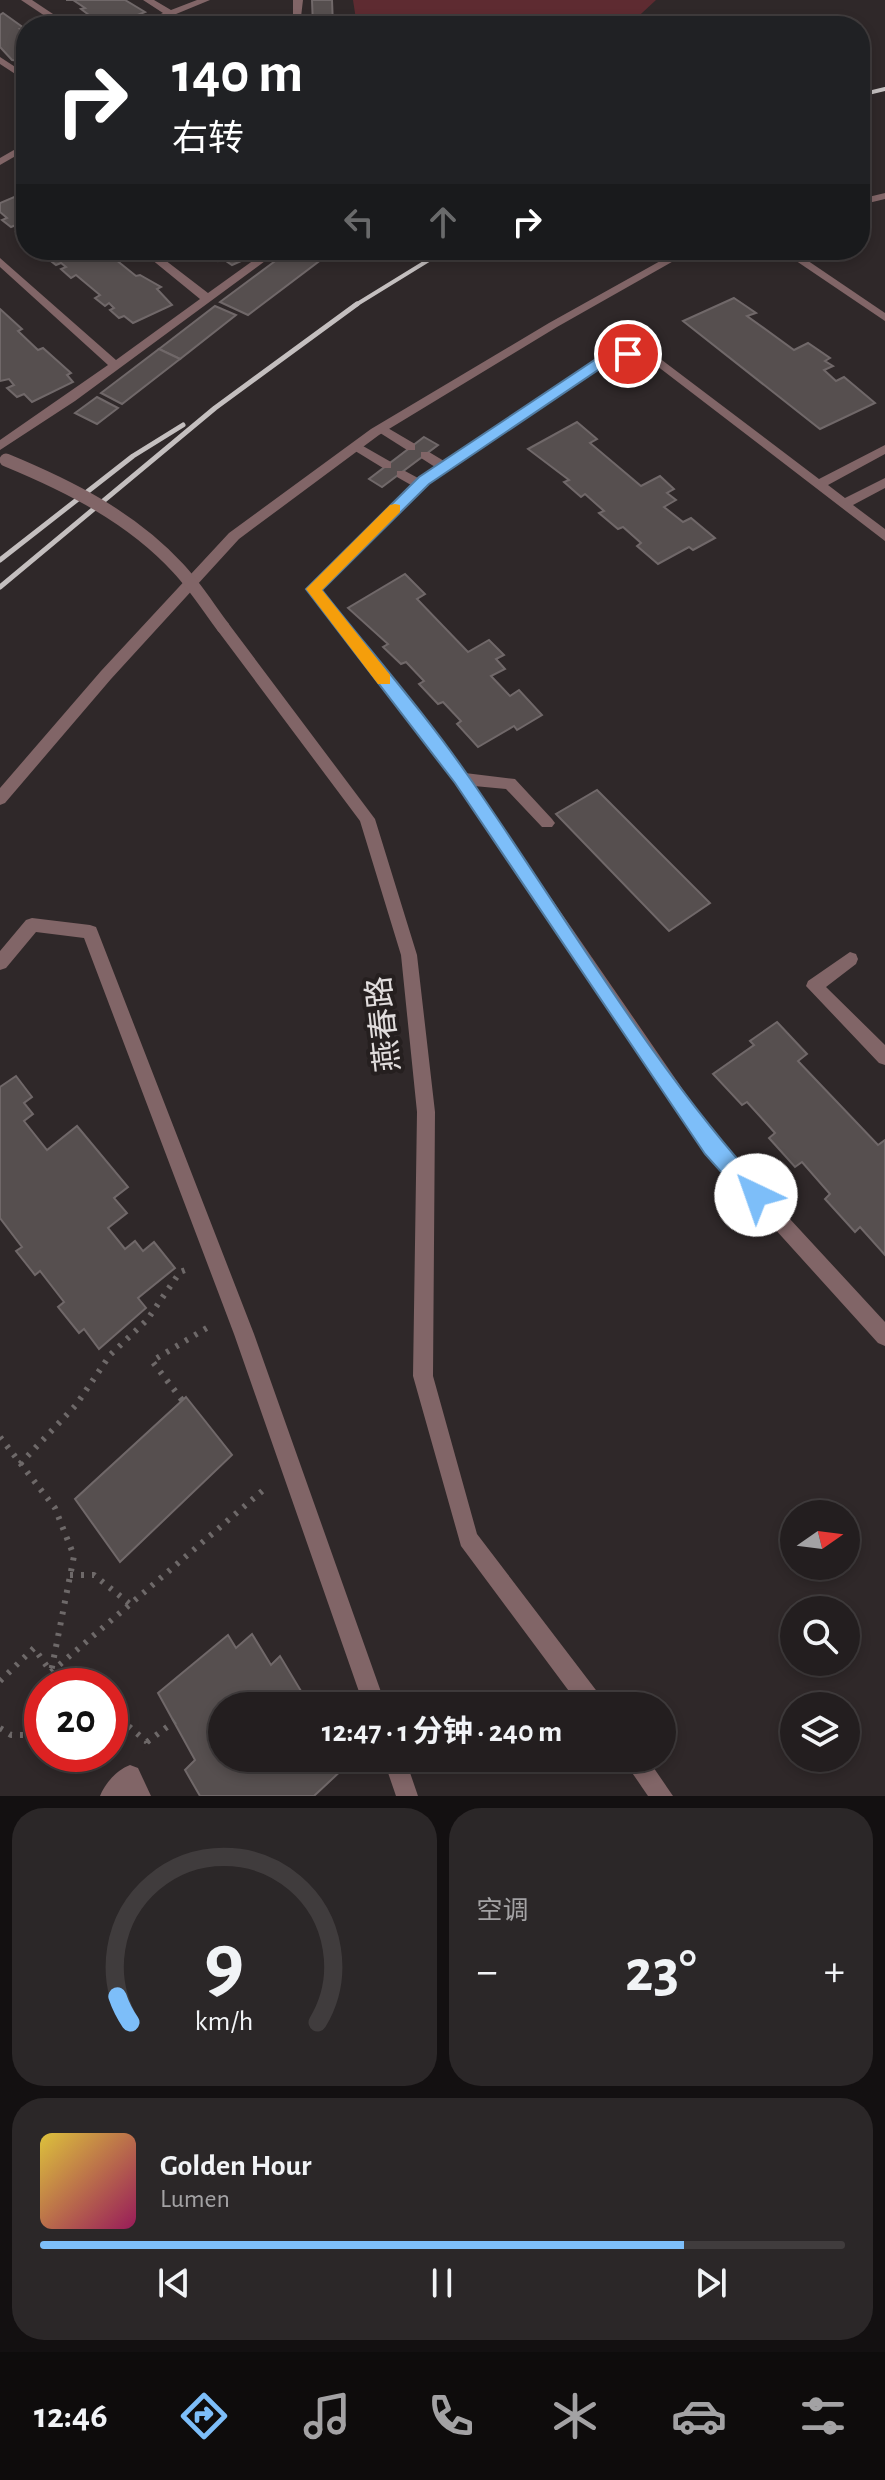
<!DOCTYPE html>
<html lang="zh">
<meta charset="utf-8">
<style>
body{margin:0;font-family:"Alegreya Sans","Noto Sans SC",sans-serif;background:#2b2728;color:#f1f3f6;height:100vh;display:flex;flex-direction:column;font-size:30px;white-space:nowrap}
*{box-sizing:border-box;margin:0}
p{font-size:26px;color:#a3a2a4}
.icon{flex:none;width:44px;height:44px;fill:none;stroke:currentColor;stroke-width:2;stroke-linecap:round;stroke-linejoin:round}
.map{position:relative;height:1796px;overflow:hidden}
.drawer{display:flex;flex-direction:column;gap:12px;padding:12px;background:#131011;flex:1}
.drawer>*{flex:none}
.guide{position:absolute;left:16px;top:16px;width:854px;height:244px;border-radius:32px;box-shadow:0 4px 12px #0003,0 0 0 2px #403c3d;background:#202124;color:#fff;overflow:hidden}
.needle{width:52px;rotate:76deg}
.controls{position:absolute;left:780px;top:1500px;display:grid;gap:16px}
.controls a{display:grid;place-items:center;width:80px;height:80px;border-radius:50%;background:#231e1f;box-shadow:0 4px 12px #0003,0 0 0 2px #403c3d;font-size:40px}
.speed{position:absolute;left:24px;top:1668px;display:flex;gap:16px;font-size:40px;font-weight:700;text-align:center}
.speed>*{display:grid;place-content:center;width:104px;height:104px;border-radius:50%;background:#231e1f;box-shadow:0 4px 12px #0003,0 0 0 2px #403c3d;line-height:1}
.speed .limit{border:12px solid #d22;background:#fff;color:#111}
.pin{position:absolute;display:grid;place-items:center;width:68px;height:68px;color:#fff;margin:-34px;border:4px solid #fff;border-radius:50%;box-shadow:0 2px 8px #0007}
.me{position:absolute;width:88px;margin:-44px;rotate:318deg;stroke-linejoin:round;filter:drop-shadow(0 0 6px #0008)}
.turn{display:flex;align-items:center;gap:28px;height:168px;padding:0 24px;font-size:36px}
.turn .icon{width:104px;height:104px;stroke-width:2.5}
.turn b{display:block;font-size:56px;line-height:68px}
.lanes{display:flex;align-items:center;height:76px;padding:0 24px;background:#0003;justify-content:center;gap:40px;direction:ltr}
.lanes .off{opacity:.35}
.big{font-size:60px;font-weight:700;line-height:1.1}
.drawer .card{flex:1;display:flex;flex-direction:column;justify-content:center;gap:12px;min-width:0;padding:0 28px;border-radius:32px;background:#2b2728}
.drawer .dial{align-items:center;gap:0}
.dial svg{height:208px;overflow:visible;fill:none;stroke:#403c3d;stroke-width:7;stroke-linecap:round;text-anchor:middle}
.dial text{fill:#f1f3f6;stroke:none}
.song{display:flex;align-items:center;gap:24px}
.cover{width:96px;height:96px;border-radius:12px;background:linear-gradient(135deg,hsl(50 70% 55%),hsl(330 70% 35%))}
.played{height:8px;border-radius:4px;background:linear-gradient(90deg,#7dbef9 80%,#403c3d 80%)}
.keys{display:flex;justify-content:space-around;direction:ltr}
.heat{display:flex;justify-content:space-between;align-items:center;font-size:44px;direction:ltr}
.drawer .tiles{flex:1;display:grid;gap:12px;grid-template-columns:1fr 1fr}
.card:last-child{grid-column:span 2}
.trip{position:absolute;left:208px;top:1692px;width:468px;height:80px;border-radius:40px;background:#231e1f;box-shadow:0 4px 12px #0003,0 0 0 2px #403c3d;font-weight:700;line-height:80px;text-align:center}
.tab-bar{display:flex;height:128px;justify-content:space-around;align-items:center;background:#0e0c0c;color:#a3a2a4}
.tab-bar .icon{width:56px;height:56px}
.tab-bar .current{color:#7dbef9}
.tab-bar b{font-size:36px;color:#f1f3f6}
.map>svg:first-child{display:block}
</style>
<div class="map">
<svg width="885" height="1796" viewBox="0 0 885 1796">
<rect width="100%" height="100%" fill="#2f2829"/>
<path fill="#5e2b31" d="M353,0H656L628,26H357Z"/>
<g fill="#564f4f" stroke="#706869" stroke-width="2">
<path d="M66,0H125L145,12L113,25L93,18L97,16L89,15L81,9L85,8L73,0Z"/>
<path d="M312,0H332L333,26H313Z"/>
<path d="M3,13L24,28L20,29L26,33L24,68L16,63L21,61L12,60L0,47V15Z"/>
<path d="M26,192V238L24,239L16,232L21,229L16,225L11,227L2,220L7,218L0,212V203Z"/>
<path d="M45,250H109L118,257L115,259L136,276L140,275L161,287L157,289L172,305L133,323L124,316L119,318L110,310L114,308L109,303L105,306L95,298L100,295L76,275L71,278L61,269L66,267L61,263L56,265L47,258L52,256Z"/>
<path d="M213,250H266L232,265L223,259L218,261L209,254L215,252Z"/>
<path d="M290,250H334L248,315L220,302Z"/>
<path d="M734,298L756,313L747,316L794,350L808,343L830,358L825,361L833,366L824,370L836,381L844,377L875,403L820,429L683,321Z"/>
<path d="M215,306L236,315L180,359L159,349Z"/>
<path d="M0,309L22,329L18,331L38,350L43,348L71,373L67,375L73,382L32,402L24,394L17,397L7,388L14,385L9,379L0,381Z"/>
<path d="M159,349L180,359L122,404L101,393Z"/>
<path d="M97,397L118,408L97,424L75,413Z"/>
<path d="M577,422L597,439L590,443L641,486L660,476L674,489L667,493L676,500L664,507L683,522L691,518L715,538L693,550L689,547L658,564L637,546L641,543L623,527L618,529L599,513L604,511L585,494L581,497L564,482L569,480L528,449Z"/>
<path d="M424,437L438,445L382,487L369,479Z"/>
<path d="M405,574L425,594L417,599L468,652L489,640L504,655L496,659L505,669L491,676L510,696L519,690L542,715L517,730L514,726L478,747L457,724L461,721L443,702L438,704L419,684L424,681L406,662L401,664L383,647L388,644L348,608Z"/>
<path d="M597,790L710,903L669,931L556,814Z"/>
<path d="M777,1022L807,1054L798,1061L878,1145L885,1140V1255L860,1227L855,1232L825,1199L830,1194L802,1162L795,1167L769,1138L775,1133L747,1102L742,1105L713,1074L754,1045L750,1041Z"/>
<path d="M16,1076L32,1097L24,1103L33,1114L24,1121L47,1150L77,1126L128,1187L114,1198L127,1213L108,1228L125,1249L135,1241L143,1251L154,1242L175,1268L138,1298L146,1308L99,1349L84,1329L79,1333L58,1307L64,1302L40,1271L35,1275L16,1251L22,1247L0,1218V1087Z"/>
<path d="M186,1397L232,1455L120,1562L75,1499Z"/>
<path d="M252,1634L271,1665L280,1656L310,1706H222V1758H342L346,1766L314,1796H200L185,1770L195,1760L158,1693L228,1635L236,1648Z"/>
</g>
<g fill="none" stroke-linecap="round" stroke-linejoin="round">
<g stroke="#6e6969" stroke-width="6" stroke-dasharray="3 8" stroke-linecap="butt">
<path d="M182,1400L152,1361L210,1326"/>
<path d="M0,1437L55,1508L74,1556L51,1672L59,1686"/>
<path d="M20,1464L76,1405L110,1355L147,1320L180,1272L188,1269"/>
<path d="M70,1575H94L130,1604"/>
<path d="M0,1681L34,1648L51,1672L268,1486"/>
<path d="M0,1728L11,1735H30L42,1724"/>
<path d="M110,1731L125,1723L147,1742L143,1750"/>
<path d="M147,1742L175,1721"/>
</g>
<g fill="#816567" fill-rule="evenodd">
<path d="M21,0H32L71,26H60Z"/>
<path d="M143,0H154L171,10L197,0H210L147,26H134L163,13Z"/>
<path d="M293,0H303L301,17L277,26H264L293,14Z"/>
<path d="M0,57L26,74V81L0,64Z"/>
<path d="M26,143V150L0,165V158Z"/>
<path d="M140,250H152L208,293L268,250H280L75,401L0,450V440L108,365L0,267V258L116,360L200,299Z"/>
<path d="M646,348L819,479L885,445V454L828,485L845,498L885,478V488L853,505L885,529V541L644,356L613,359L429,483L321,589L465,773L515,779L552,819L555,823L552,827H542L506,789L474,786L719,1142L885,1322V1346L878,1343L707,1154L456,783L306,589L411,485L397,477V471H405L418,478L435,467L421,458V452H429L444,461L606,353Z"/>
<path d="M381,424L415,444V450H407L377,431L375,428Z"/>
<path d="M356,442L391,462V468H383L352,449L350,446Z"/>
<path d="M32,918L90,925L96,927L98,932L254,1334L386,1706H364L234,1334L84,938L36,932L6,968L0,970V951L26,920Z"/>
<path d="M850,952L856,954L858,959L856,964L826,987L885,1045V1065L879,1063L806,986L808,981Z"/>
<path d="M383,1758H405L418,1796H396Z"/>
<path d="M130,1765L138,1768L151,1796H100C105,1783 117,1770 130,1765Z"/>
</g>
<g fill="#816567" fill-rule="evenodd">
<path d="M885,193V199L860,205V199Z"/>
<path d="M680,250H693L557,327L379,435L239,539L111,679L5,803L0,805V788L101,671L229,533L371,429L549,323Z"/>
<path d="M780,250H792L885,313V321Z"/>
<path d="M223,622L228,623L375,819L417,955L435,1112L433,1376L477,1534L602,1698L605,1706H580L461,1546L413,1376L417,1112L401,955L360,821L218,631L216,627L218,623Z"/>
<path d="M622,1758H647L673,1796H648Z"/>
</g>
<g stroke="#c4bfbf" stroke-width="4">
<path d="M860,95L885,89"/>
<path d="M354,306L445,250"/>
</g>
<g stroke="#c4bfbf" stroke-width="5">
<path d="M0,560L133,456L183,425"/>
<path d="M0,587L215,408L357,304"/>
</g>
<path stroke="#816567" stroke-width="13" d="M6,460C69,486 131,517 178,568C195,586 208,607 223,627"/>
</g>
<path fill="#7dbef9" stroke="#517ca2" stroke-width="2" d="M628,350L632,351V357L613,360L429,484L322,590C371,652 424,712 469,777C564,913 651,1066 763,1188L766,1195L763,1202L756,1205L748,1202L705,1154L455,783L306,589L419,477L605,353Z"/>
<path fill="#f59e0b" d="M395,504L400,505V512L322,590L390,675V684H378L306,589L390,505Z"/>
<g text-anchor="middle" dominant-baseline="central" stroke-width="8" stroke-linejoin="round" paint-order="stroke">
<g font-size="32" fill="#e1dddd" stroke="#251f1f">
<text transform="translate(384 1024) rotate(-96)">燕春路</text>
</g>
</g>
</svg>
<div class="controls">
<a><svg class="needle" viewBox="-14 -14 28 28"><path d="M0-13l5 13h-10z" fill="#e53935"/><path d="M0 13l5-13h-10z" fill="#a3a2a4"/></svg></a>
<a><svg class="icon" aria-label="search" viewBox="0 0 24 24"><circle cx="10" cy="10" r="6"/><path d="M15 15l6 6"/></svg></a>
<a><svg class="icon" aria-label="layers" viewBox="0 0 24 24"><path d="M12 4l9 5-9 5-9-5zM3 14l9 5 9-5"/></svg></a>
</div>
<div class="speed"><div class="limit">20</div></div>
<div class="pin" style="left:628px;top:354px;background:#d93025"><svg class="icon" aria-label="arrive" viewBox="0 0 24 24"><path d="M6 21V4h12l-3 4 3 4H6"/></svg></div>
<svg class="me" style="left:756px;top:1195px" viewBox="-20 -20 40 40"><circle r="19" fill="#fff"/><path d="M0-13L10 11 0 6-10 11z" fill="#7dbef9"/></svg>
<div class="trip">12:47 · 1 分钟 · 240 m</div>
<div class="guide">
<div class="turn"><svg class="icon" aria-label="right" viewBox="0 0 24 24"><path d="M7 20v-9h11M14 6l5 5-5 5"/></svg><div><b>140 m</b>右转</div></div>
<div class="lanes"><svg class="icon off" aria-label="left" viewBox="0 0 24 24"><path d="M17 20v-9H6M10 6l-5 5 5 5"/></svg><svg class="icon off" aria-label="ahead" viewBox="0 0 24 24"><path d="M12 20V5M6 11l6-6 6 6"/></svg><svg class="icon" aria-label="right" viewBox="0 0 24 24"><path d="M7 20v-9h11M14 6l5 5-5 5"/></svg></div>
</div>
</div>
<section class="drawer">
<div class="tiles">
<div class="card dial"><svg viewBox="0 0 100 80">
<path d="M14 69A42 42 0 1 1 86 69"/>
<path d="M14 69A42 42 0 0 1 9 59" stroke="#7dbef9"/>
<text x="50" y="56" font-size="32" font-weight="700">9</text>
<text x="50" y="72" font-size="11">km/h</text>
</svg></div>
<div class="card"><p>空调</p>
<div class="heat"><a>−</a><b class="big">23°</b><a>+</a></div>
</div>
<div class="card">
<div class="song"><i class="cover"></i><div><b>Golden Hour</b><p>Lumen</p></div></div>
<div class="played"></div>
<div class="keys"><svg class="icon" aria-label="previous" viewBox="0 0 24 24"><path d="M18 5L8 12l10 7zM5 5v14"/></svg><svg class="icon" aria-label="pause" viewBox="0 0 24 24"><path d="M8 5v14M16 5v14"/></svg><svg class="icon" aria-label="next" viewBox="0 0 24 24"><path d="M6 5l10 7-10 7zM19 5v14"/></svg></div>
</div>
</div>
</section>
<nav class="tab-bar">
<b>12:46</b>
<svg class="icon current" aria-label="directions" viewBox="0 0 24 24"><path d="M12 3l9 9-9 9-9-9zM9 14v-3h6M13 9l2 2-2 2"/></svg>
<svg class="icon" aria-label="music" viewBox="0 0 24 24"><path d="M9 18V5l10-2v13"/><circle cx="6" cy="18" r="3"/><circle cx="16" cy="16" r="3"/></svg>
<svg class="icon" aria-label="phone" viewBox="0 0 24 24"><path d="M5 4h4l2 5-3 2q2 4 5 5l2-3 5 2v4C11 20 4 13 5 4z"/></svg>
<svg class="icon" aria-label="climate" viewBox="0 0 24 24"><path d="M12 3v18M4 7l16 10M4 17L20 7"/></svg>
<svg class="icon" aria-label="car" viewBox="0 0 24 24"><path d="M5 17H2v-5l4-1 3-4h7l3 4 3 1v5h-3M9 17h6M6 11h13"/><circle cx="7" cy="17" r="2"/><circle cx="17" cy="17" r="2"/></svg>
<svg class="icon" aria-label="filters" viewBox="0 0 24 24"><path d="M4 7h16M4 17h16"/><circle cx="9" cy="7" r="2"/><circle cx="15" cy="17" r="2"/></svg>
</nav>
